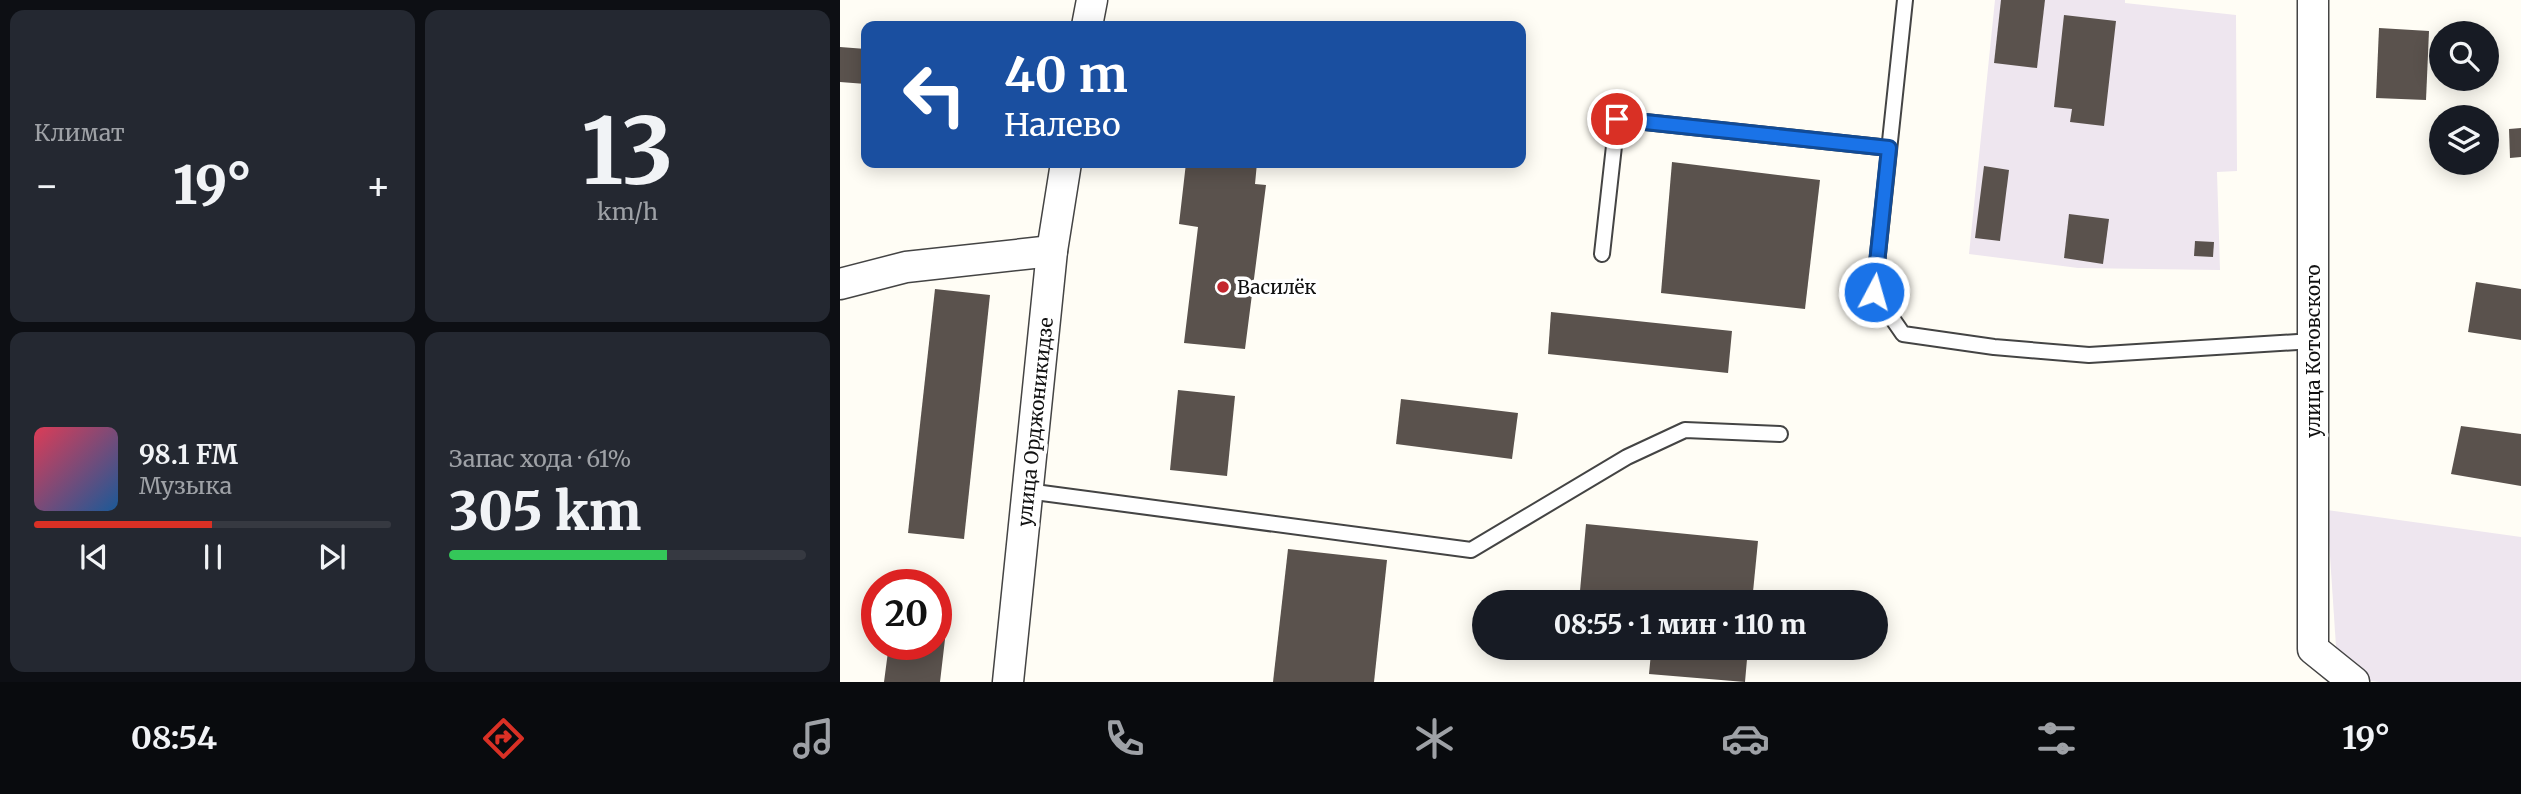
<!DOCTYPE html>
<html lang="ru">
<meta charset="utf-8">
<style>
body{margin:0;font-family:Merriweather,serif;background:#242831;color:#f1f3f6;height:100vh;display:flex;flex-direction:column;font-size:26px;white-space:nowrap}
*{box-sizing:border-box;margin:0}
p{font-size:23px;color:#9ea1a6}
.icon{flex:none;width:38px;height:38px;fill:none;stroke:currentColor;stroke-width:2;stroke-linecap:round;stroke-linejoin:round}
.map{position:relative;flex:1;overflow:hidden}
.details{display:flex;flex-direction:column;gap:10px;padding:10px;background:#0d0f14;width:840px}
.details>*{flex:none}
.guide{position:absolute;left:21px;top:21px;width:665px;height:147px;border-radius:14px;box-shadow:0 4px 18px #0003;background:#1a4fa0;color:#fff;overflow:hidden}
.tools{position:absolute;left:1589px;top:21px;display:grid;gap:14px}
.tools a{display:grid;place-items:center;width:70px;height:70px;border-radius:50%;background:#171b24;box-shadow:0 4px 18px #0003;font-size:35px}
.speed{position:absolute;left:21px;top:569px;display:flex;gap:14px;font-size:35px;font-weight:700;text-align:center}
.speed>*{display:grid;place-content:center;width:91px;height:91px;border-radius:50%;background:#171b24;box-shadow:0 4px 18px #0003;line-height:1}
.speed .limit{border:10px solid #d22;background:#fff;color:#111}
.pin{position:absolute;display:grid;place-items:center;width:60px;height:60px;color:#fff;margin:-30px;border:4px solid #fff;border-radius:50%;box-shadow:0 2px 7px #0007}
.me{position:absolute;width:77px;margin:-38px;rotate:6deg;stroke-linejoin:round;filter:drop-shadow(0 0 5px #0008)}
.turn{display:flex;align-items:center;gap:24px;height:147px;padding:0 28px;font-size:32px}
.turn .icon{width:91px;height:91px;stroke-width:2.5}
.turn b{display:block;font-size:49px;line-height:60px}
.big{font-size:52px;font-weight:800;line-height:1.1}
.details .tile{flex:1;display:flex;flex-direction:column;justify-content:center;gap:10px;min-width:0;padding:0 24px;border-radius:14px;background:#242831}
.details .dial{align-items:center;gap:0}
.dial b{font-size:91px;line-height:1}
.song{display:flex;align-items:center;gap:21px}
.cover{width:84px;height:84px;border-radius:10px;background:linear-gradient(135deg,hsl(350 70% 55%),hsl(210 70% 35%))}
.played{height:7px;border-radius:4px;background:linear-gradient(90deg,#d93025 50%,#363941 50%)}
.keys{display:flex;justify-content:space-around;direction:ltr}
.heat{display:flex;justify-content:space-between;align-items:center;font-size:38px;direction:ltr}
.charge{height:10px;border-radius:5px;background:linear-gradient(90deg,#34c759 61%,#363941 0)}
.details .tiles{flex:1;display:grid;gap:10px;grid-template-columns:repeat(2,1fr)}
.trip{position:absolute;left:632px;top:590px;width:416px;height:70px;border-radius:35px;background:#171b24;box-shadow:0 4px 18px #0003;font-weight:800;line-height:70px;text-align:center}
.menu{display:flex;height:112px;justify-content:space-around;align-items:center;background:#090b0e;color:#9ea1a6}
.menu .icon{width:49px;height:49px}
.menu .on{color:#d93025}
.menu b{font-size:32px;color:#f1f3f6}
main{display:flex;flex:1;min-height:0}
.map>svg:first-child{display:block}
</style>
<main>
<section class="details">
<div class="tiles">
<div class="tile"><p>Климат</p>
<div class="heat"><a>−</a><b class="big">19°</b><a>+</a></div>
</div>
<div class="tile dial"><b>13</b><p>km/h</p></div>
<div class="tile">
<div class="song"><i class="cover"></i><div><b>98.1 FM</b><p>Музыка</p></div></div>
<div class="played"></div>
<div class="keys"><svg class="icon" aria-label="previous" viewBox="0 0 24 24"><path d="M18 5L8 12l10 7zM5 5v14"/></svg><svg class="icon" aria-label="pause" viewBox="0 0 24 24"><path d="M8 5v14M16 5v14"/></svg><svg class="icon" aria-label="next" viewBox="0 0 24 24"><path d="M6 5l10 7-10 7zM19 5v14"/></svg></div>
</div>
<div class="tile"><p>Запас хода · 61%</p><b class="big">305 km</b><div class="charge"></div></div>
</div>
</section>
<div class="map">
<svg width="1681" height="682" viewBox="0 0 1681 682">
<rect width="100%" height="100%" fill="#fffdf5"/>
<g fill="#eee6ef">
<path d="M1155,0H1285V3L1396,15L1397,171L1377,172L1380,270L1238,268L1129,254Z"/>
<path d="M1487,510L1681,537V682H1540L1498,677Z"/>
</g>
<g fill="#5a524d">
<path d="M1161,0H1205L1197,68L1154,63Z"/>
<path d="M1224,15L1276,21L1264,126L1230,122L1232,109L1214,107Z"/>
<path d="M1539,28L1589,31L1586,100L1536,98Z"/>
<path d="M0,47L26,49V84L0,82Z"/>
<path d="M1681,128V157L1670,158L1669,129Z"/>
<path d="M832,162L980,180L965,309L821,293Z"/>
<path d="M346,163H417L415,184L426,185L405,349L344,343L358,227L339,224Z"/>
<path d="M1144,166L1169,170L1160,241L1135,238Z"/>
<path d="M1229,214L1269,219L1263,264L1224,258Z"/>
<path d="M1355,241L1374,242L1373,257L1354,256Z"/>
<path d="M1636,282L1681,289V340L1628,332Z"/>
<path d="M95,289L150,295L124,539L68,533Z"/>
<path d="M711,312L892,331L888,373L708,354Z"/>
<path d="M338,390L395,396L387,476L330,470Z"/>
<path d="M561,399L678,413L672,459L556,444Z"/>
<path d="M1621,426L1681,434V486L1611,474Z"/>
<path d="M746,524L918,541L912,602H739Z"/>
<path d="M448,549L547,560L534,682H433Z"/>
<path d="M96,603L109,605L100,682H44L49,644H96Z"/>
<path d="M770,648H908L905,682L809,674L811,653Z"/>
</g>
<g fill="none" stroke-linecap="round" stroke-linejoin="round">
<defs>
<g id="lane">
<path d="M1065,0L1034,292L1063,334L1154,347L1249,355L1473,341"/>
<path d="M762,254L777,119L1049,148"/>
<path d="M187,491L631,550L787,457L845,430L940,434"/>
</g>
<g id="street">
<path d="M1473,0V649L1514,682"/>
<path d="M247,26L252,0"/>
<path d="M0,284L66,267L212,251"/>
<path d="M168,682L212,251L226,163"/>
</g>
</defs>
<use href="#lane" stroke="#444" stroke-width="18"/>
<use href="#street" stroke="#444" stroke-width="33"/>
<use href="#lane" stroke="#fff" stroke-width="14"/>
<use href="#street" stroke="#fff" stroke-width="30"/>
</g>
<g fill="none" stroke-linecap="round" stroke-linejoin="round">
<defs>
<path id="route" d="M777,119L1049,148L1034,292"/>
</defs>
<use href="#route" stroke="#114b97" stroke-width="18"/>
<use href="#route" stroke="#1a73e8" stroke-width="12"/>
</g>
<circle fill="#c4262e" stroke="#fff" stroke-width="2.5" cx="383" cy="287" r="7"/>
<g text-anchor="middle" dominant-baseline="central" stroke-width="7" stroke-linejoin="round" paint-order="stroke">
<g font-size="19" fill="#111" stroke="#fff" text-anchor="start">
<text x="397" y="287">Василёк</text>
</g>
<g font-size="19" fill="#111" stroke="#fff">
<text transform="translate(1473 351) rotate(-90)">улица Котовского</text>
<text transform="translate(195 422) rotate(-84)">улица Орджоникидзе</text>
</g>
</g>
</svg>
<div class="tools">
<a><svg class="icon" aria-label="search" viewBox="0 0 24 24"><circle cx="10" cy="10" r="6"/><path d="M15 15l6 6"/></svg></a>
<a><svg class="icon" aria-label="layers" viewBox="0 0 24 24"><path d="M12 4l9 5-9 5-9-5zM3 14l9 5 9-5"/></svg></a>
</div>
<div class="speed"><div class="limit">20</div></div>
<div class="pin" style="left:777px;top:119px;background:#d93025"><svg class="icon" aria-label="arrive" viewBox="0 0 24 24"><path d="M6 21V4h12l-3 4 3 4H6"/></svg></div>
<svg class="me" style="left:1034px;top:292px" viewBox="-20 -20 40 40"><circle r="17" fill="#1a73e8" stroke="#fff" stroke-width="3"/><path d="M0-11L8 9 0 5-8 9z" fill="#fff"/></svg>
<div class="trip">08:55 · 1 мин · 110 m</div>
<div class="guide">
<div class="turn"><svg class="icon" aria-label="left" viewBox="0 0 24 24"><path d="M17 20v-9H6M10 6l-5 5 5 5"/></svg><div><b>40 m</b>Налево</div></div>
</div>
</div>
</main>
<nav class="menu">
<b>08:54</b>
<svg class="icon on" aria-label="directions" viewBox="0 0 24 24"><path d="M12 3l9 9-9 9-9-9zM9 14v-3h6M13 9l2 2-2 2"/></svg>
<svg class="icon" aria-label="music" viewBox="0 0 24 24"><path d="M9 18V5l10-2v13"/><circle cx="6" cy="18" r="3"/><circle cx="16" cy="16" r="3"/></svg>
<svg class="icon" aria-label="phone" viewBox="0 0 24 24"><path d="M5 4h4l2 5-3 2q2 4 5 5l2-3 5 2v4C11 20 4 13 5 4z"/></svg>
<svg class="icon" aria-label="climate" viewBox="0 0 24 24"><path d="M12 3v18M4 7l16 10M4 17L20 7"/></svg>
<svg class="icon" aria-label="car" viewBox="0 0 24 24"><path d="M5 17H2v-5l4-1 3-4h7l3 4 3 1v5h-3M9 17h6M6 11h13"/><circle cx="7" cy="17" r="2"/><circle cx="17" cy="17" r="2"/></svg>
<svg class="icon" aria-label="filters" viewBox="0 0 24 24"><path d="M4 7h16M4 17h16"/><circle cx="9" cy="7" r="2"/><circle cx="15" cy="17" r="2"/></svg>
<b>19°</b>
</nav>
